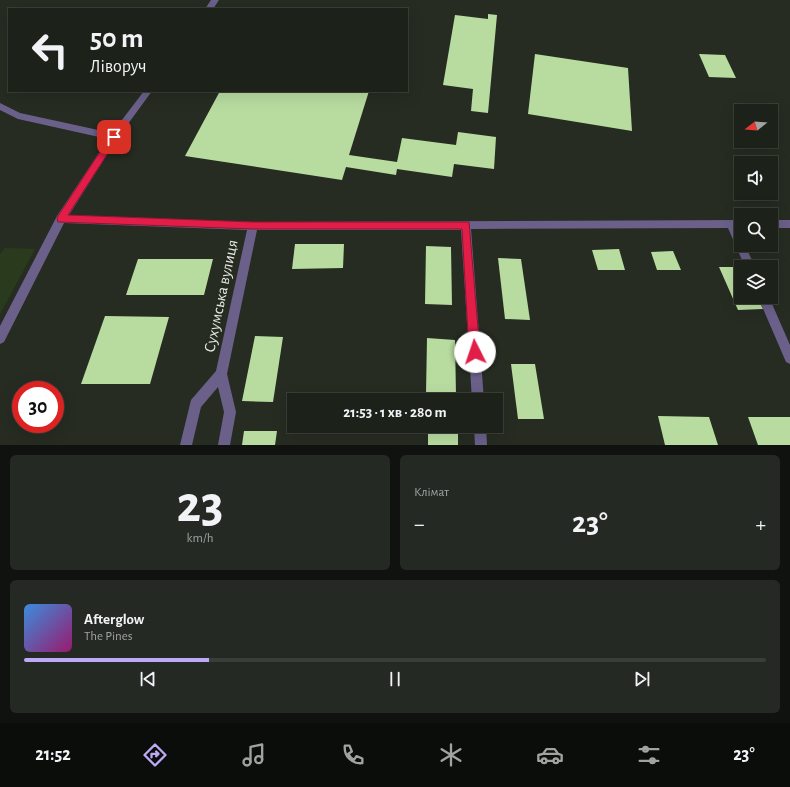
<!DOCTYPE html>
<html lang="uk">
<meta charset="utf-8">
<style>
body{margin:0;font-family:"Alegreya Sans",sans-serif;background:#252923;color:#f1f3f6;height:100vh;display:flex;flex-direction:column;font-size:15px;white-space:nowrap}
*{box-sizing:border-box;margin:0}
p{font-size:13px;color:#a0a3a2}
.icon{flex:none;width:22px;height:22px;fill:none;stroke:currentColor;stroke-width:2;stroke-linecap:round;stroke-linejoin:round}
.map{position:relative;height:445px;overflow:hidden}
.drawer{display:flex;flex-direction:column;gap:10px;padding:10px;background:#0f120e;flex:1}
.drawer>*{flex:none}
.hud{position:absolute;left:8px;top:8px;width:400px;height:84px;border-radius:0px;box-shadow:0 4px 16px #0002,0 0 0 1px #3a3e39;background:#1c211a;color:#f1f3f6;overflow:hidden}
.needle{width:26px;rotate:253deg}
.tools{position:absolute;left:734px;top:104px;display:grid;gap:8px}
.tools a{display:grid;place-items:center;width:44px;height:44px;border-radius:0px;background:#1c211a;box-shadow:0 4px 16px #0002,0 0 0 1px #3a3e39;font-size:20px}
.speed{position:absolute;left:12px;top:381px;display:flex;gap:8px;font-size:20px;font-weight:700;text-align:center}
.speed>*{display:grid;place-content:center;width:52px;height:52px;border-radius:50%;background:#1c211a;box-shadow:0 4px 16px #0002,0 0 0 1px #3a3e39;line-height:1}
.speed .limit{border:6px solid #d22;background:#fff;color:#111}
.pin{position:absolute;display:grid;place-items:center;width:34px;height:34px;color:#fff;margin:-17px;border-radius:8px;box-shadow:0 2px 6px #0006}
.me{position:absolute;width:44px;margin:-22px;rotate:356deg;stroke-linejoin:round;filter:drop-shadow(0 0 3px #0008)}
.turn{display:flex;align-items:center;gap:14px;height:84px;padding:0 16px;font-size:18px}
.turn .icon{width:52px;height:52px;stroke-width:2.5}
.turn b{display:block;font-size:28px;line-height:34px}
.big{font-size:30px;font-weight:700;line-height:1.1}
.drawer .card{flex:1;display:flex;flex-direction:column;justify-content:center;gap:6px;min-width:0;padding:0 14px;border-radius:6px;background:#252923}
.drawer .dial{align-items:center;gap:0}
.dial b{font-size:52px;line-height:1}
.song{display:flex;align-items:center;gap:12px}
.cover{width:48px;height:48px;border-radius:6px;background:linear-gradient(135deg,hsl(210 70% 55%),hsl(320 70% 35%))}
.played{height:4px;border-radius:2px;background:linear-gradient(90deg,#bda9f5 25%,#3a3e39 25%)}
.keys{display:flex;justify-content:space-around;direction:ltr}
.heat{display:flex;justify-content:space-between;align-items:center;font-size:22px;direction:ltr}
.drawer .tiles{flex:1;display:grid;gap:10px;grid-template-columns:1fr 1fr}
.card:last-child{grid-column:span 2}
.trip{position:absolute;left:287px;top:393px;width:216px;height:40px;border-radius:0px;background:#1c211a;box-shadow:0 4px 16px #0002,0 0 0 1px #3a3e39;font-weight:700;line-height:40px;text-align:center}
.menu{display:flex;height:64px;justify-content:space-around;align-items:center;background:#0b0d0a;color:#a0a3a2}
.menu .icon{width:28px;height:28px}
.menu .current{color:#bda9f5}
.menu b{font-size:18px;color:#f1f3f6}
.map>svg:first-child{display:block}
</style>
<div class="map">
<svg width="790" height="445" viewBox="0 0 790 445">
<rect width="100%" height="100%" fill="#262c22"/>
<path fill="#2a3b1d" d="M5,248L35,249L0,314V254Z"/>
<g fill="#b8dca0">
<path d="M488,14L497,15L488,113L471,111L473,89L443,85L455,15L488,19Z"/>
<path d="M535,54L628,68L632,131L528,114Z"/>
<path d="M699,54L725,55L736,78L709,77Z"/>
<path d="M220,91H369L349,155L397,162L402,138L456,145L458,132L496,137L494,169L454,164L452,177L397,169L396,175L346,167L342,180L185,156Z"/>
<path d="M295,244H344L343,268L292,269Z"/>
<path d="M426,246L451,247L452,305L425,304Z"/>
<path d="M619,249L625,270H598L592,250Z"/>
<path d="M673,251L681,270H657L651,252Z"/>
<path d="M498,258L521,259L530,320L505,319Z"/>
<path d="M138,259H213L204,295H126Z"/>
<path d="M719,267H741V297H757L763,309L738,310Z"/>
<path d="M105,316L169,317L150,384H81Z"/>
<path d="M255,336L283,337L273,402L242,401Z"/>
<path d="M427,338L455,340L456,396L426,394Z"/>
<path d="M511,364H535L544,419H518Z"/>
<path d="M658,416L709,417L718,445H665Z"/>
<path d="M748,417H790V445H758Z"/>
<path d="M244,431H277L275,445H242Z"/>
<path d="M428,433L458,434V445H428Z"/>
</g>
<g fill="none" stroke-linecap="round" stroke-linejoin="round">
<g fill="#6a608a" fill-rule="evenodd">
<path d="M211,0H219L213,9H205Z"/>
<path d="M144,91H152L117,139L69,215L253,222L741,220V228H738L741,235V245H745L755,267H745L728,228L471,229L484,400H472L461,230H257L227,374L236,412L230,445H218L224,412L218,387L201,407L192,445H180L191,400L216,371L247,230L64,223L4,342L0,344V326L57,216L108,139L18,119L0,110V103L20,113L112,133Z"/>
<rect x="771" y="220" width="19" height="8"/>
<path d="M758,297H769L790,345V364L786,362Z"/>
<path d="M474,426H486L487,445H475Z"/>
</g>
</g>
<path fill="#e11d48" stroke="#92132f" d="M114,134L118,137L117,139L68,215L253,222H469L480,352L478,356L475,358L471,356L469,352L462,229H253L58,222L57,219L58,216L111,135Z"/>
<g text-anchor="middle" dominant-baseline="central" stroke-width="4" stroke-linejoin="round" paint-order="stroke">
<g font-size="16" fill="#e4e8e1" stroke="#262c22">
<text transform="translate(221 296) rotate(-78)">Сухумська вулиця</text>
</g>
</g>
</svg>
<div class="tools">
<a><svg class="needle" viewBox="-14 -14 28 28"><path d="M0-13l5 13h-10z" fill="#e53935"/><path d="M0 13l5-13h-10z" fill="#a0a3a2"/></svg></a>
<a><svg class="icon" aria-label="sound" viewBox="0 0 24 24"><path d="M4 9h4l5-4v14l-5-4H4zM17 9q2 3 0 6"/></svg></a>
<a><svg class="icon" aria-label="search" viewBox="0 0 24 24"><circle cx="10" cy="10" r="6"/><path d="M15 15l6 6"/></svg></a>
<a><svg class="icon" aria-label="layers" viewBox="0 0 24 24"><path d="M12 4l9 5-9 5-9-5zM3 14l9 5 9-5"/></svg></a>
</div>
<div class="speed"><div class="limit">30</div></div>
<div class="pin" style="left:114px;top:137px;background:#d93025"><svg class="icon" aria-label="arrive" viewBox="0 0 24 24"><path d="M6 21V4h12l-3 4 3 4H6"/></svg></div>
<svg class="me" style="left:475px;top:352px" viewBox="-20 -20 40 40"><circle r="19" fill="#fff"/><path d="M0-13L10 11 0 6-10 11z" fill="#e11d48"/></svg>
<div class="trip">21:53 · 1 хв · 280 m</div>
<div class="hud">
<div class="turn"><svg class="icon" aria-label="left" viewBox="0 0 24 24"><path d="M17 20v-9H6M10 6l-5 5 5 5"/></svg><div><b>50 m</b>Ліворуч</div></div>
</div>
</div>
<section class="drawer">
<div class="tiles">
<div class="card dial"><b>23</b><p>km/h</p></div>
<div class="card"><p>Клімат</p>
<div class="heat"><a>−</a><b class="big">23°</b><a>+</a></div>
</div>
<div class="card">
<div class="song"><i class="cover"></i><div><b>Afterglow</b><p>The Pines</p></div></div>
<div class="played"></div>
<div class="keys"><svg class="icon" aria-label="previous" viewBox="0 0 24 24"><path d="M18 5L8 12l10 7zM5 5v14"/></svg><svg class="icon" aria-label="pause" viewBox="0 0 24 24"><path d="M8 5v14M16 5v14"/></svg><svg class="icon" aria-label="next" viewBox="0 0 24 24"><path d="M6 5l10 7-10 7zM19 5v14"/></svg></div>
</div>
</div>
</section>
<nav class="menu">
<b>21:52</b>
<svg class="icon current" aria-label="directions" viewBox="0 0 24 24"><path d="M12 3l9 9-9 9-9-9zM9 14v-3h6M13 9l2 2-2 2"/></svg>
<svg class="icon" aria-label="music" viewBox="0 0 24 24"><path d="M9 18V5l10-2v13"/><circle cx="6" cy="18" r="3"/><circle cx="16" cy="16" r="3"/></svg>
<svg class="icon" aria-label="phone" viewBox="0 0 24 24"><path d="M5 4h4l2 5-3 2q2 4 5 5l2-3 5 2v4C11 20 4 13 5 4z"/></svg>
<svg class="icon" aria-label="climate" viewBox="0 0 24 24"><path d="M12 3v18M4 7l16 10M4 17L20 7"/></svg>
<svg class="icon" aria-label="car" viewBox="0 0 24 24"><path d="M5 17H2v-5l4-1 3-4h7l3 4 3 1v5h-3M9 17h6M6 11h13"/><circle cx="7" cy="17" r="2"/><circle cx="17" cy="17" r="2"/></svg>
<svg class="icon" aria-label="filters" viewBox="0 0 24 24"><path d="M4 7h16M4 17h16"/><circle cx="9" cy="7" r="2"/><circle cx="15" cy="17" r="2"/></svg>
<b>23°</b>
</nav>
